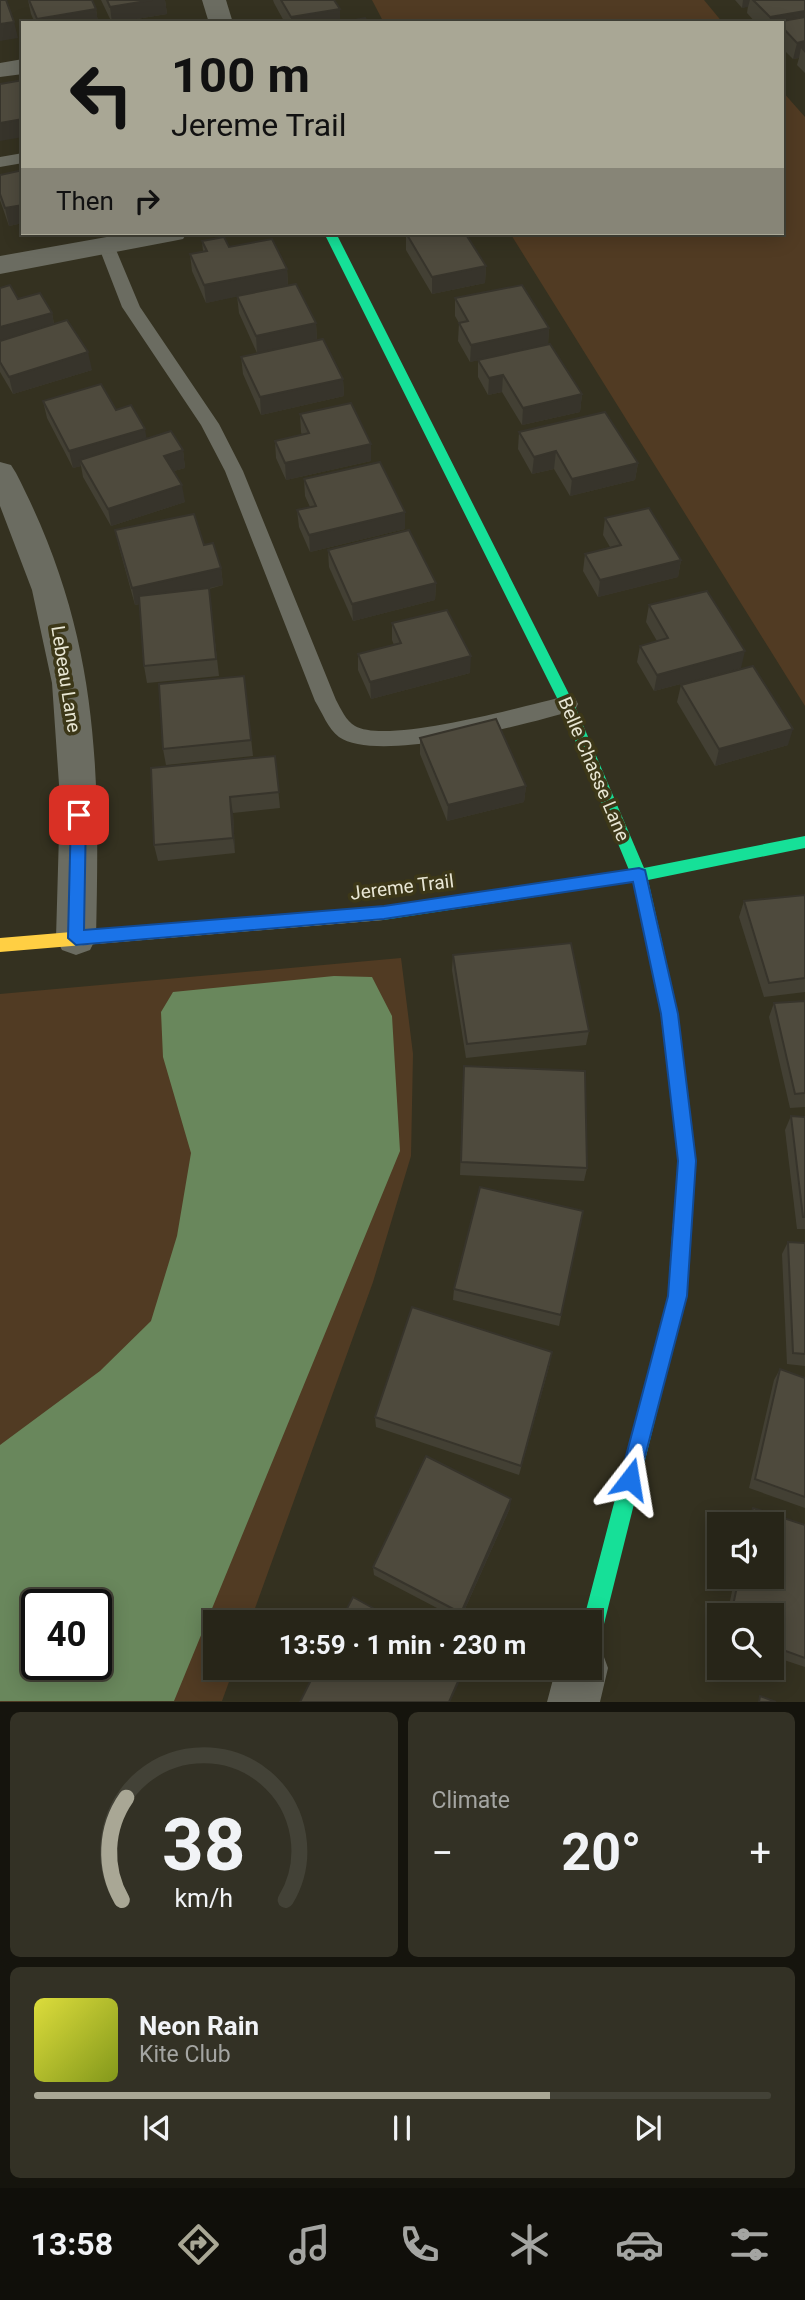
<!DOCTYPE html>
<meta charset="utf-8">
<style>
body{margin:0;font-family:Roboto,sans-serif;background:#333125;color:#f1f3f6;height:100vh;display:flex;flex-direction:column;font-size:26px;white-space:nowrap}
*{box-sizing:border-box;margin:0}
p{font-size:23px;color:#a4a5a2}
.icon{flex:none;width:38px;height:38px;fill:none;stroke:currentColor;stroke-width:2;stroke-linecap:round;stroke-linejoin:round}
.map{position:relative;height:1702px;overflow:hidden}
.side{display:flex;flex-direction:column;gap:10px;padding:10px;background:#15140d;flex:1}
.side>*{flex:none}
.top-card{position:absolute;left:21px;top:21px;width:763px;height:214px;border-radius:0px;box-shadow:0 4px 18px #0003,0 0 0 2px #434237;background:#a9a795;color:#111;overflow:hidden}
.tools{position:absolute;left:707px;top:1512px;display:grid;gap:14px}
.tools a{display:grid;place-items:center;width:77px;height:77px;border-radius:0px;background:#272518;box-shadow:0 4px 18px #0003,0 0 0 2px #434237;font-size:35px}
.speed{position:absolute;left:21px;top:1589px;display:flex;gap:14px;font-size:35px;font-weight:700;text-align:center}
.speed>*{display:grid;place-content:center;width:91px;height:91px;border-radius:50%;background:#272518;box-shadow:0 4px 18px #0003,0 0 0 2px #434237;line-height:1}
.speed .limit{border:4px solid #111;border-radius:10px;background:#fff;color:#111}
.pin{position:absolute;display:grid;place-items:center;width:60px;height:60px;color:#fff;margin:-30px;border-radius:14px;box-shadow:0 4px 10px #0006}
.me{position:absolute;width:77px;margin:-38px;rotate:14deg;stroke-linejoin:round;filter:drop-shadow(0 0 5px #0008)}
.turn{display:flex;align-items:center;gap:24px;height:147px;padding:0 35px;font-size:32px}
.turn .icon{width:91px;height:91px;stroke-width:2.5}
.turn b{display:block;font-size:49px;line-height:60px}
.then{display:flex;align-items:center;height:66px;padding:0 35px;background:#0003;gap:14px;font-size:26px}
.big{font-size:52px;font-weight:700;line-height:1.1}
.side .tile{flex:1;display:flex;flex-direction:column;justify-content:center;gap:10px;min-width:0;padding:0 24px;border-radius:10px;background:#333125}
.side .dial{align-items:center;gap:0}
.dial svg{height:182px;overflow:visible;fill:none;stroke:#434237;stroke-width:7;stroke-linecap:round;text-anchor:middle}
.dial text{fill:#f1f3f6;stroke:none}
.song{display:flex;align-items:center;gap:21px}
.cover{width:84px;height:84px;border-radius:10px;background:linear-gradient(135deg,hsl(60 70% 55%),hsl(70 70% 35%))}
.played{height:7px;border-radius:4px;background:linear-gradient(90deg,#a9a795 70%,#434237 70%)}
.keys{display:flex;justify-content:space-around;direction:ltr}
.heat{display:flex;justify-content:space-between;align-items:center;font-size:38px;direction:ltr}
.side .tiles{flex:1;display:grid;gap:10px;grid-template-columns:1fr 1fr}
.tile:last-child{grid-column:span 2}
.trip{position:absolute;left:203px;top:1610px;width:399px;height:70px;border-radius:0px;background:#272518;box-shadow:0 4px 18px #0003,0 0 0 2px #434237;font-weight:700;line-height:70px;text-align:center}
.tabs{display:flex;height:112px;justify-content:space-around;align-items:center;background:#100f0a;color:#a4a5a2}
.tabs .icon{width:49px;height:49px}
.tabs .selected{color:#a9a795}
.tabs b{font-size:32px;color:#f1f3f6}
.map>svg:first-child{display:block}
</style>
<div class="map">
<svg width="805" height="1702" viewBox="0 0 805 1702">
<rect width="100%" height="100%" fill="#343120"/>
<g fill="#513b23" fill-rule="evenodd">
<path d="M372,0H704L723,23H384Z"/>
<path d="M782,91L805,117V706L510,233H782Z"/>
<path d="M401,958L413,1054L411,1156L373,1282L250,1622H215V1668H234L222,1701L0,1702V994ZM37,1605H96V1664H37Z"/>
</g>
<path fill="#69875c" fill-rule="evenodd" d="M334,976L372,977L392,1016L400,1151L174,1701H0V1445L100,1371L151,1321L177,1236L191,1153L163,1057L161,1012L173,992ZM37,1605H96V1664H37Z"/>
<g fill="none" stroke-linecap="round" stroke-linejoin="round">
<g fill="#6b6c61" fill-rule="evenodd">
<path d="M23,153V163L0,167V157Z"/>
<path d="M106,240L114,245L140,307L219,424L243,471L336,700C341,709 346,721 355,726C388,745 527,705 567,696L575,698L578,704L575,710C528,724 378,764 339,737C328,729 322,712 315,701L225,471L201,425L122,307L98,245Z"/>
</g>
<g fill="#6b6c61" fill-rule="evenodd">
<path d="M202,0H226L233,23H209Z"/>
<path d="M23,59V74L0,77V63Z"/>
<path d="M129,233H187L183,239L173,241L0,274V256Z"/>
<path d="M0,462L11,465L16,473C99,634 100,762 96,938L90,950L76,955L62,950L56,938L60,799L52,683L32,590L0,506Z"/>
<path d="M590,1645L601,1649L608,1668L600,1702H547L556,1668H590Z"/>
</g>
<g fill="#16e098" fill-rule="evenodd">
<path d="M324,233H336L574,704L644,868L805,836V848L648,880L675,1000L673,1005L667,1007L661,1005L659,1000L633,882L383,920L377,918L375,913L377,908L383,906L629,870L560,704Z"/>
<path d="M681,1226L688,1229L690,1235L686,1296L601,1636L598,1644L590,1647V1622H583L668,1296L672,1235L674,1229Z"/>
</g>
<path fill="#ffcf43" fill-rule="evenodd" d="M383,906L389,908L391,913L389,918L383,920L0,952V938Z"/>
<path fill="#f24e42" fill-rule="evenodd" d="M667,993L673,995L675,1000L696,1161L690,1235L688,1241L681,1244L674,1241L672,1235L678,1161L659,1000L661,995Z"/>
</g>
<g fill="#434034">
<path d="M28,0H92L96,9L98,23H35L31,14Z"/>
<path d="M101,0H165L167,14L112,23Z"/>
<path d="M273,0H334L340,9V22L368,23H285L274,3Z"/>
<path d="M735,0H805V73L797,65L799,58L793,59L782,48V23H756L747,13L748,6L742,8Z"/>
<path d="M23,170V223L9,226L0,200V175Z"/>
<path d="M398,233H465L486,266L485,283L432,294L406,250V236L401,237Z"/>
<path d="M202,241L229,247L287,269L288,285L316,323L317,341L343,379L344,396L261,415L243,374L241,357L257,353L239,313L237,296L206,303L192,271L190,254L203,251Z"/>
<path d="M0,288L18,299L52,313L54,324L92,370L13,394L0,372Z"/>
<path d="M455,298L549,328L548,345L582,394L580,412L522,425L502,392L488,395L478,377V360L470,362L458,341L459,323L455,316Z"/>
<path d="M43,401L116,410L147,439L183,450L185,468L174,471L185,502L111,526L83,477L81,466L73,468L47,418Z"/>
<path d="M300,414L371,461L286,480L276,458L275,441L302,435L301,432Z"/>
<path d="M519,432L638,463L635,480L570,496L554,469L532,474L518,449Z"/>
<path d="M304,479L405,529L310,552L299,527L297,510L310,507L305,496Z"/>
<path d="M605,518L681,560L678,577L598,597L583,571L585,554L610,547L603,535Z"/>
<path d="M115,530L204,545L221,568L223,585L209,589L219,676L147,683L144,666L140,604L135,605L119,547Z"/>
<path d="M328,550L436,583L435,600L353,621L329,567Z"/>
<path d="M649,605L741,668L654,691L637,662L640,646L657,641L646,622Z"/>
<path d="M392,623L470,673L371,699L358,670V654L394,645L392,640Z"/>
<path d="M244,676L253,756L166,765L163,749Z"/>
<path d="M681,685L788,745L715,766L677,702Z"/>
<path d="M420,738L526,786L524,802L447,821L420,754Z"/>
<path d="M275,756L280,808L233,813L235,853L158,861L154,845Z"/>
<path d="M805,895V992L764,997L739,917L744,901Z"/>
<path d="M453,955L589,1031L586,1045L466,1058L452,970Z"/>
<path d="M805,1001V1107L790,1108L769,1017L774,1003Z"/>
<path d="M463,1080L587,1168L584,1181L460,1175Z"/>
<path d="M791,1116L805,1117V1229H797L785,1130Z"/>
<path d="M583,1211L559,1326L453,1300L454,1289Z"/>
<path d="M788,1242L805,1243V1366L787,1364L782,1254Z"/>
<path d="M550,1363L519,1475L376,1427L375,1417Z"/>
<path d="M780,1369L805,1378V1508L749,1488L774,1380Z"/>
<path d="M510,1508L460,1620L374,1575L373,1567Z"/>
<path d="M753,1508L805,1525V1667L772,1656V1615H727L735,1577H772V1524H745L747,1517Z"/>
</g>
<g fill="#37342b">
<path d="M152,0H165L167,14L112,23L110,7Z"/>
<path d="M743,0H750L748,7L742,8Z"/>
<path d="M96,9L98,23H37V19Z"/>
<path d="M340,9V23H291V17Z"/>
<path d="M805,11V27L777,22L769,23L770,17Z"/>
<path d="M14,22L18,38L0,41V24Z"/>
<path d="M805,41V53L801,48L799,58L793,59L797,43Z"/>
<path d="M23,119V137L0,141V123Z"/>
<path d="M23,205V223L9,226L5,208Z"/>
<path d="M401,233H419H406V236L401,237Z"/>
<path d="M486,266L485,283L432,294V277Z"/>
<path d="M287,269L288,286L206,303L204,285Z"/>
<path d="M52,313L55,330L0,345V327Z"/>
<path d="M316,323L317,341L257,353L256,336Z"/>
<path d="M549,328L548,346L470,362L471,345Z"/>
<path d="M88,352L92,370L13,394L9,377Z"/>
<path d="M503,375L502,392L488,395L489,378Z"/>
<path d="M343,379L344,396L261,415L260,397Z"/>
<path d="M582,394L580,412L522,425L523,408Z"/>
<path d="M145,429L148,446L80,460L81,466L73,468L69,451Z"/>
<path d="M371,444V461L286,480L285,463Z"/>
<path d="M183,450L185,468L167,473L164,456Z"/>
<path d="M556,451L554,469L532,474L534,457Z"/>
<path d="M638,463L635,480L570,496L572,479Z"/>
<path d="M182,485L185,502L111,526L108,509Z"/>
<path d="M405,512V529L310,552L309,535Z"/>
<path d="M681,560L678,577L598,597L600,580Z"/>
<path d="M221,568L223,585L135,605L132,588Z"/>
<path d="M436,583L435,600L353,621L352,604Z"/>
<path d="M745,651L741,668L654,691L657,675Z"/>
<path d="M471,656L470,673L371,699L370,682Z"/>
<path d="M793,729L788,745L715,766L719,749Z"/>
<path d="M526,786L524,802L447,821L448,805Z"/>
<path d="M230,797L233,813L235,853L233,838Z"/>
<path d="M511,1499L510,1508L460,1620L461,1613Z"/>
<path d="M464,1668H466L450,1702H449Z"/>
</g>
<g fill="#4e4a3d" stroke="#37342b" stroke-width="2">
<path d="M0,0H6L14,22L0,24Z"/>
<path d="M29,0H92L96,9L37,19Z"/>
<path d="M107,0H152L110,7Z"/>
<path d="M281,0H334L340,9L291,17Z"/>
<path d="M753,0H805V11L770,17Z"/>
<path d="M805,17V41L797,43L782,27V23L777,22Z"/>
<path d="M365,18L368,23H339Z"/>
<path d="M23,80V119L0,123V84Z"/>
<path d="M23,170V205L5,208L0,194V175Z"/>
<path d="M406,233H465L486,266L432,277Z"/>
<path d="M224,237L229,247L272,239L287,269L204,285L190,254L207,251L202,241Z"/>
<path d="M296,284L316,323L256,336L237,296Z"/>
<path d="M10,285L18,299L40,293L52,313L0,327V288Z"/>
<path d="M522,285L549,328L471,345L459,323L468,321L455,298Z"/>
<path d="M67,320L88,352L9,377L0,362V341Z"/>
<path d="M323,339L343,379L260,397L241,357Z"/>
<path d="M550,344L582,394L523,408L503,375L489,378L478,360Z"/>
<path d="M101,384L116,410L131,405L145,429L69,451L43,401Z"/>
<path d="M351,403L371,444L285,463L275,441L309,433L300,414Z"/>
<path d="M605,412L638,463L572,479L556,451L534,457L519,432Z"/>
<path d="M171,431L183,450L164,456L182,485L108,509L80,460Z"/>
<path d="M380,462L405,512L309,535L297,510L316,506L304,479Z"/>
<path d="M649,508L681,560L600,580L585,554L621,545L605,518Z"/>
<path d="M194,514L204,545L213,543L221,568L132,588L115,530Z"/>
<path d="M409,530L436,583L352,604L328,550Z"/>
<path d="M209,588L216,659L144,666L139,596Z"/>
<path d="M707,591L745,651L657,675L640,646L668,638L649,605Z"/>
<path d="M447,610L471,656L370,682L358,654L401,643L392,623Z"/>
<path d="M753,666L793,729L719,749L681,685Z"/>
<path d="M244,676L251,740L163,749L159,684Z"/>
<path d="M496,719L526,786L448,805L420,738Z"/>
<path d="M275,756L279,792L230,797L233,838L154,845L151,768Z"/>
<path d="M805,895V978L769,983L744,901Z"/>
<path d="M571,943L589,1031L467,1044L453,955Z"/>
<path d="M805,1001V1093L795,1094L774,1003Z"/>
<path d="M464,1066L585,1071L587,1168L461,1162Z"/>
<path d="M791,1116L805,1117V1217H803Z"/>
<path d="M480,1187L583,1211L561,1315L454,1289Z"/>
<path d="M788,1242L805,1243V1354L793,1353Z"/>
<path d="M412,1307L552,1352L521,1466L375,1417Z"/>
<path d="M780,1369L805,1378V1497L755,1479Z"/>
<path d="M426,1456L511,1499L461,1613L373,1567Z"/>
<path d="M753,1508L805,1525V1658L772,1646V1615H731L739,1577H772V1524H749Z"/>
<path d="M353,1597L398,1622H340Z"/>
<path d="M317,1668H464L449,1702H300Z"/>
<path d="M760,1696L776,1702H759Z"/>
</g>
<path fill="#1a73e8" stroke="#114b97" stroke-width="2" d="M79,808L86,815L84,930L384,906L639,868L645,870L678,1014L696,1161L687,1296L637,1487L630,1490L623,1487L620,1479L668,1296L678,1161L661,1014L633,882L384,919L76,945L68,938L71,815Z"/>
<g text-anchor="middle" dominant-baseline="central" stroke-width="7" stroke-linejoin="round" paint-order="stroke">
<g font-size="19" fill="#e8e6d4" stroke="#3c3718">
<text transform="translate(66 679) rotate(81)">Lebeau Lane</text>
<text transform="translate(594 769) rotate(67)">Belle Chasse Lane</text>
<text transform="translate(402 887) rotate(-7)">Jereme Trail</text>
</g>
</g>
</svg>
<div class="tools">
<a><svg class="icon" aria-label="sound" viewBox="0 0 24 24"><path d="M4 9h4l5-4v14l-5-4H4zM17 9q2 3 0 6"/></svg></a>
<a><svg class="icon" aria-label="search" viewBox="0 0 24 24"><circle cx="10" cy="10" r="6"/><path d="M15 15l6 6"/></svg></a>
</div>
<div class="speed"><div class="limit">40</div></div>
<div class="pin" style="left:79px;top:815px;background:#d93025"><svg class="icon" aria-label="arrive" viewBox="0 0 24 24"><path d="M6 21V4h12l-3 4 3 4H6"/></svg></div>
<svg class="me" style="left:630px;top:1479px" viewBox="-20 -20 40 40"><path d="M0-17L14 15 0 8-14 15z" fill="#1a73e8" stroke="#fff" stroke-width="4"/></svg>
<div class="trip">13:59 · 1 min · 230 m</div>
<div class="top-card">
<div class="turn"><svg class="icon" aria-label="left" viewBox="0 0 24 24"><path d="M17 20v-9H6M10 6l-5 5 5 5"/></svg><div><b>100 m</b>Jereme Trail</div></div>
<div class="then">Then<svg class="icon" aria-label="right" viewBox="0 0 24 24"><path d="M7 20v-9h11M14 6l5 5-5 5"/></svg></div>
</div>
</div>
<section class="side">
<div class="tiles">
<div class="tile dial"><svg viewBox="0 0 100 80">
<path d="M14 69A42 42 0 1 1 86 69"/>
<path d="M14 69A42 42 0 0 1 16 24" stroke="#a9a795"/>
<text x="50" y="56" font-size="32" font-weight="700">38</text>
<text x="50" y="72" font-size="11">km/h</text>
</svg></div>
<div class="tile"><p>Climate</p>
<div class="heat"><a>−</a><b class="big">20°</b><a>+</a></div>
</div>
<div class="tile">
<div class="song"><i class="cover"></i><div><b>Neon Rain</b><p>Kite Club</p></div></div>
<div class="played"></div>
<div class="keys"><svg class="icon" aria-label="previous" viewBox="0 0 24 24"><path d="M18 5L8 12l10 7zM5 5v14"/></svg><svg class="icon" aria-label="pause" viewBox="0 0 24 24"><path d="M8 5v14M16 5v14"/></svg><svg class="icon" aria-label="next" viewBox="0 0 24 24"><path d="M6 5l10 7-10 7zM19 5v14"/></svg></div>
</div>
</div>
</section>
<nav class="tabs">
<b>13:58</b>
<svg class="icon selected" aria-label="directions" viewBox="0 0 24 24"><path d="M12 3l9 9-9 9-9-9zM9 14v-3h6M13 9l2 2-2 2"/></svg>
<svg class="icon" aria-label="music" viewBox="0 0 24 24"><path d="M9 18V5l10-2v13"/><circle cx="6" cy="18" r="3"/><circle cx="16" cy="16" r="3"/></svg>
<svg class="icon" aria-label="phone" viewBox="0 0 24 24"><path d="M5 4h4l2 5-3 2q2 4 5 5l2-3 5 2v4C11 20 4 13 5 4z"/></svg>
<svg class="icon" aria-label="climate" viewBox="0 0 24 24"><path d="M12 3v18M4 7l16 10M4 17L20 7"/></svg>
<svg class="icon" aria-label="car" viewBox="0 0 24 24"><path d="M5 17H2v-5l4-1 3-4h7l3 4 3 1v5h-3M9 17h6M6 11h13"/><circle cx="7" cy="17" r="2"/><circle cx="17" cy="17" r="2"/></svg>
<svg class="icon" aria-label="filters" viewBox="0 0 24 24"><path d="M4 7h16M4 17h16"/><circle cx="9" cy="7" r="2"/><circle cx="15" cy="17" r="2"/></svg>
</nav>
